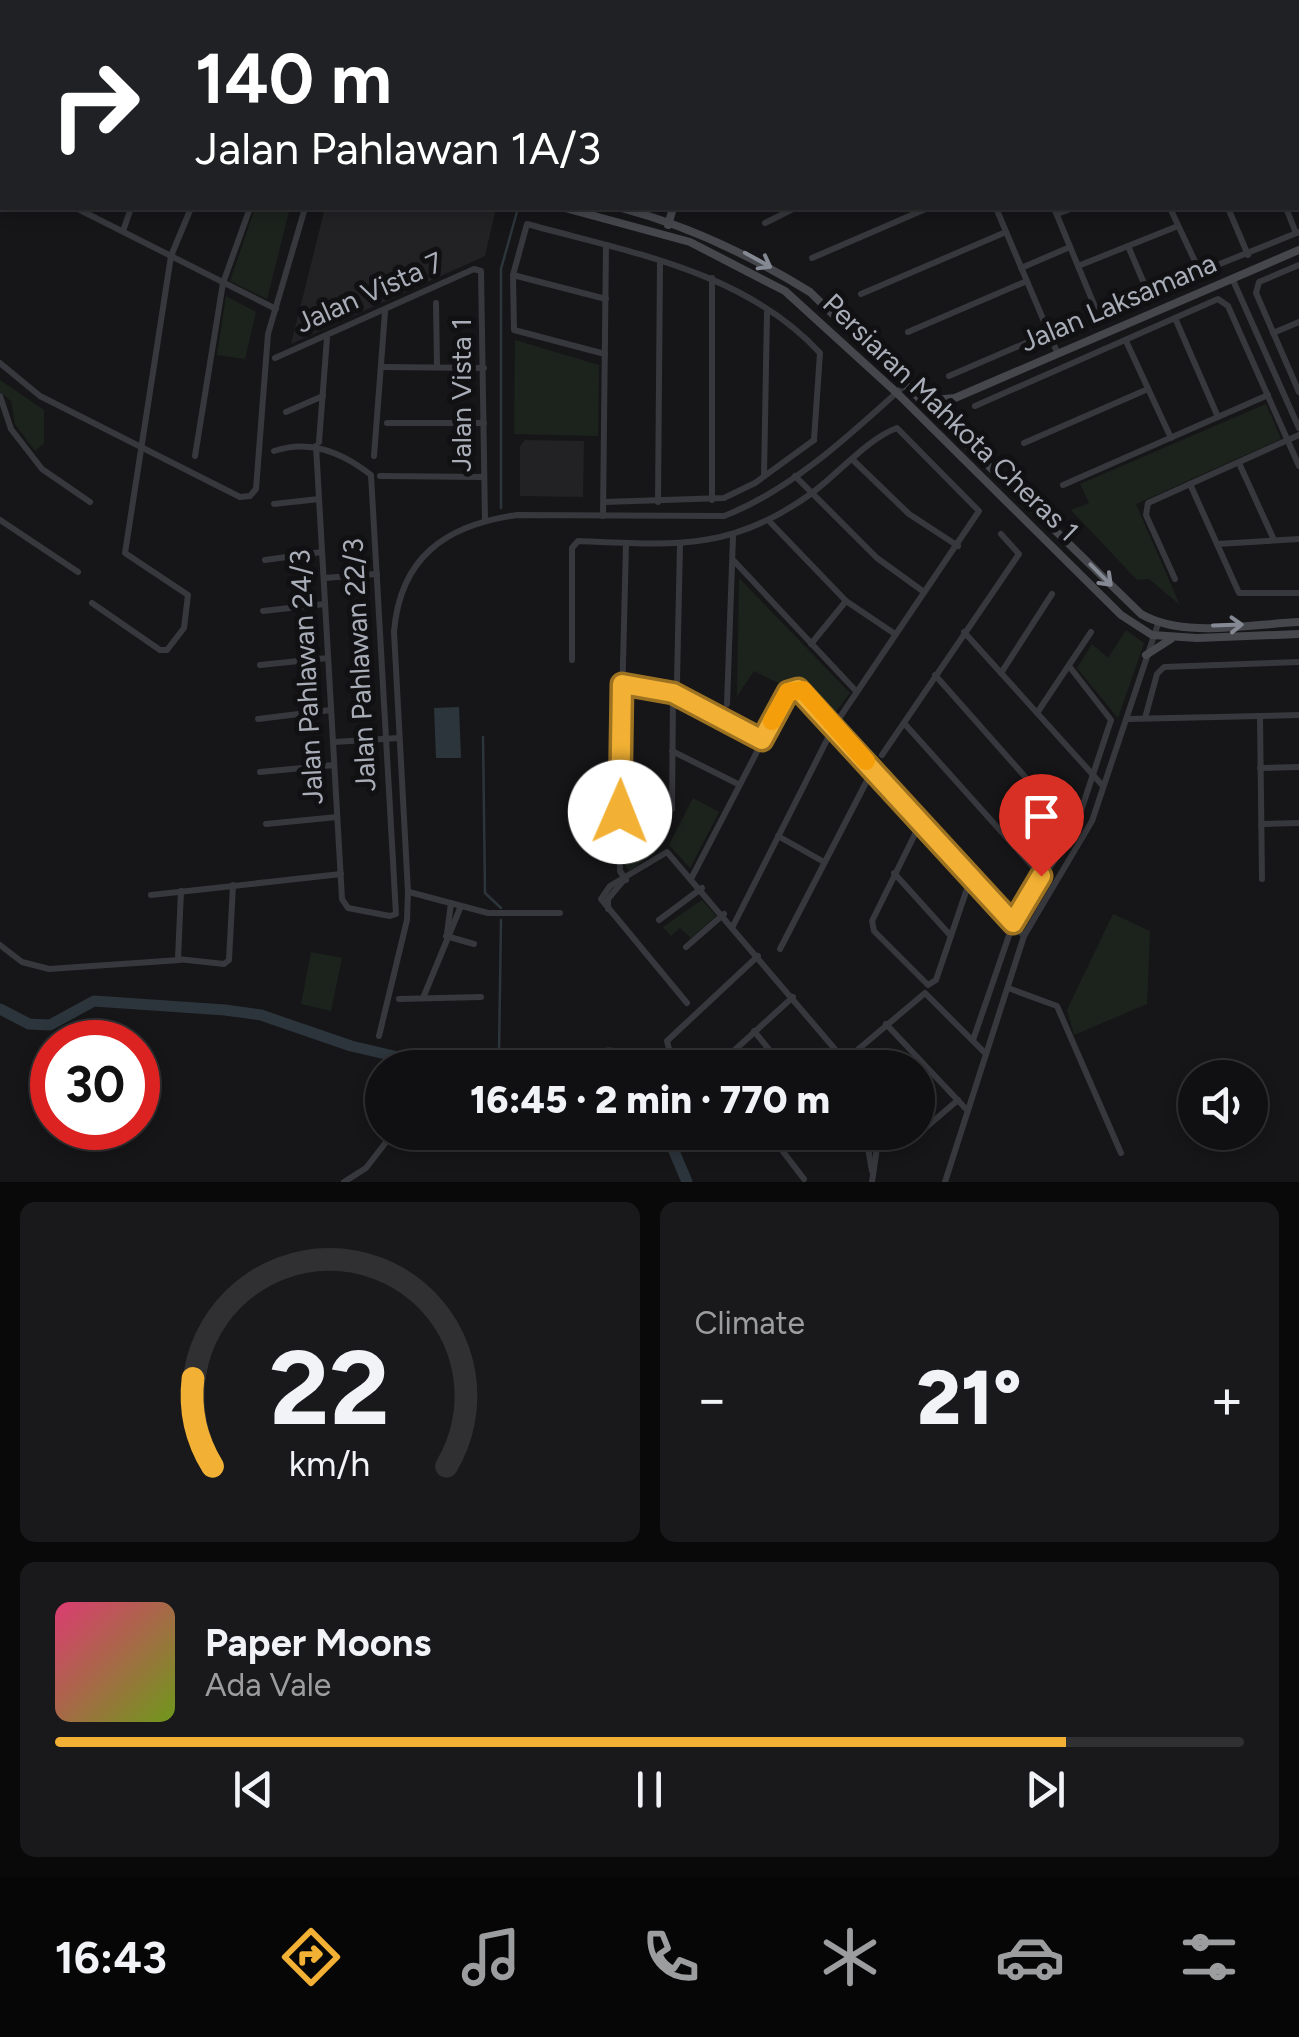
<!DOCTYPE html>
<meta charset="utf-8">
<style>
body{margin:0;font-family:Figtree,sans-serif;background:#19191b;color:#f1f3f6;height:100vh;display:flex;flex-direction:column;font-size:38px;white-space:nowrap}
*{box-sizing:border-box;margin:0}
p{font-size:32px;color:#9c9d9f}
.icon{flex:none;width:55px;height:55px;fill:none;stroke:currentColor;stroke-width:2;stroke-linecap:round;stroke-linejoin:round}
.map{position:relative;height:1182px;overflow:hidden}
.sheet{display:flex;flex-direction:column;gap:20px;padding:20px;background:#09090a;flex:1}
.sheet>*{flex:none}
.guide{position:absolute;left:0px;top:0px;width:1300px;height:210px;box-shadow:0 5px 15px #0003,0 0 0 2px #303032;background:#202124;color:#fff;overflow:hidden}
.controls{position:absolute;left:1178px;top:1060px;display:grid;gap:20px}
.controls a{display:grid;place-items:center;width:90px;height:90px;border-radius:50%;background:#101012;box-shadow:0 5px 15px #0003,0 0 0 2px #303032;font-size:50px}
.speed{position:absolute;left:30px;top:1020px;display:flex;gap:20px;font-size:50px;font-weight:700;text-align:center}
.speed>*{display:grid;place-content:center;width:130px;height:130px;border-radius:50%;background:#101012;box-shadow:0 5px 15px #0003,0 0 0 2px #303032;line-height:1}
.speed .limit{border:15px solid #d22;background:#fff;color:#111}
.pin{position:absolute;display:grid;place-items:center;width:85px;height:85px;color:#fff;margin:-102px -42px;border-radius:50% 50% 50% 0;rotate:-45deg;box-shadow:0 0 10px #0007}
.pin .icon{rotate:45deg}
.me{position:absolute;width:110px;margin:-55px;rotate:1deg;stroke-linejoin:round;filter:drop-shadow(0 0 8px #0008)}
.turn{display:flex;align-items:center;gap:35px;height:210px;padding:0 30px;font-size:45px}
.turn .icon{width:130px;height:130px;stroke-width:2.5}
.turn b{display:block;font-size:70px;line-height:85px}
.big{font-size:75px;font-weight:800;line-height:1.1}
.sheet .card{flex:1;display:flex;flex-direction:column;justify-content:center;gap:15px;min-width:0;padding:0 35px;border-radius:15px;background:#19191b}
.sheet .dial{align-items:center;gap:0}
.dial svg{height:260px;overflow:visible;fill:none;stroke:#303032;stroke-width:7;stroke-linecap:round;text-anchor:middle}
.dial text{fill:#f1f3f6;stroke:none}
.song{display:flex;align-items:center;gap:30px}
.cover{width:120px;height:120px;border-radius:15px;background:linear-gradient(135deg,hsl(340 70% 55%),hsl(80 70% 35%))}
.played{height:10px;border-radius:5px;background:linear-gradient(90deg,#f2b134 85%,#303032 85%)}
.keys{display:flex;justify-content:space-around;direction:ltr}
.heat{display:flex;justify-content:space-between;align-items:center;font-size:55px;direction:ltr}
.sheet .tiles{flex:1;display:grid;gap:20px;grid-template-columns:1fr 1fr}
.card:last-child{grid-column:span 2}
.trip{position:absolute;left:365px;top:1050px;width:570px;height:100px;border-radius:50px;background:#101012;box-shadow:0 5px 15px #0003,0 0 0 2px #303032;font-weight:800;line-height:100px;text-align:center}
.menu{display:flex;height:160px;justify-content:space-around;align-items:center;background:#060607;color:#9c9d9f}
.menu .icon{width:70px;height:70px}
.menu .selected{color:#f2b134}
.menu b{font-size:45px;color:#f1f3f6}
.map>svg:first-child{display:block}
</style>
<div class="map">
<svg width="1299" height="1182" viewBox="0 0 1299 1182">
<rect width="100%" height="100%" fill="#161618"/>
<g fill="#222225">
<path d="M325,208H496L485,256L291,344Z"/>
<path d="M525,440L584,441L583,497L520,496V446Z"/>
</g>
<g fill="#1c231d">
<path d="M255,208L289,212L267,299L230,281Z"/>
<path d="M226,296L256,312L245,359L217,355Z"/>
<path d="M515,340L599,365L598,436L514,434Z"/>
<path d="M0,380L44,410V443L35,451L15,424L11,401L0,392Z"/>
<path d="M1266,404L1281,439L1136,504L1180,605L1149,579L1137,580L1071,510L1089,503L1080,484Z"/>
<path d="M739,578L850,693L832,717L803,683L784,686L754,671L737,696Z"/>
<path d="M1126,630L1144,643L1118,718L1077,668L1092,644L1108,658Z"/>
<path d="M693,798L719,812L690,868L669,845Z"/>
<path d="M623,817H654L656,852L629,871L624,864Z"/>
<path d="M702,900L716,916L691,938L680,928L671,936L663,927Z"/>
<path d="M1113,914L1150,931L1147,1004L1074,1035L1067,1010Z"/>
<path d="M311,952L342,958L331,1011L301,1004Z"/>
</g>
<path fill="#2c353c" d="M459,707L461,758H436L434,708Z"/>
<g fill="none" stroke-linecap="round" stroke-linejoin="round">
<g stroke="#2c353c" stroke-width="2.5">
<path d="M577,2L578,0"/>
<path d="M501,508V269L518,208"/>
<path d="M483,737L485,893L501,908"/>
<path d="M501,920L499,1052L513,1068"/>
</g>
<g stroke="#2c353c" stroke-width="11">
<path d="M0,1009L29,1024L50,1025L94,1001L225,1010L261,1015L351,1046L446,1068"/>
<path d="M520,1068L609,1053L618,1054L634,1068"/>
<path d="M666,1132L687,1182"/>
</g>
<g stroke="#37383d" stroke-width="6">
<path d="M912,0L913,2"/>
<path d="M1084,0L1085,2"/>
<path d="M1142,0L1143,2"/>
<path d="M1200,0L1201,2"/>
<path d="M1258,0L1259,2"/>
<path d="M108,2V0"/>
<path d="M123,2V0"/>
<path d="M179,2V0"/>
<path d="M234,2V0"/>
<path d="M288,2V0"/>
<path d="M341,2L342,0"/>
<path d="M355,2V0"/>
<path d="M397,2V0"/>
<path d="M505,2L506,0"/>
<path d="M561,2V0"/>
<path d="M1289,2L1295,0"/>
<path d="M0,58L2,59"/>
<path d="M1298,119L1299,118"/>
<path d="M0,125L2,126"/>
<path d="M1298,176L1299,175"/>
<path d="M0,192L2,193"/>
<path d="M76,208L276,309"/>
<path d="M996,208L1057,352"/>
<path d="M1054,208L1095,307"/>
<path d="M1170,208L1200,272L1299,232"/>
<path d="M1228,208L1248,255"/>
<path d="M1286,208L1296,233"/>
<path d="M1057,214L1073,208"/>
<path d="M765,223L795,208"/>
<path d="M123,231L131,208"/>
<path d="M1128,246L1146,288"/>
<path d="M812,258L928,208"/>
<path d="M1299,265L1259,282L1256,293L1299,392"/>
<path d="M1078,266L1178,226"/>
<path d="M1021,268L1070,247"/>
<path d="M513,275L606,299"/>
<path d="M1232,278L1299,428"/>
<path d="M861,294L1006,232"/>
<path d="M436,303L437,367"/>
<path d="M1175,318L1218,417"/>
<path d="M908,332L1027,281"/>
<path d="M1273,333L1299,322"/>
<path d="M1126,341L1171,438"/>
<path d="M605,354L514,330L513,275L527,224C628,252 745,271 820,353L814,440"/>
<path d="M275,358L474,269L481,271L485,520"/>
<path d="M0,363L40,396L240,497L250,496L256,489L268,334L305,208"/>
<path d="M381,367L484,368"/>
<path d="M949,376L1049,333"/>
<path d="M0,396L11,429L42,469L90,502"/>
<path d="M975,406L1218,299L1228,306L1299,466"/>
<path d="M286,412L323,396"/>
<path d="M387,423H484"/>
<path d="M319,442L327,338"/>
<path d="M1024,443L1148,389"/>
<path d="M274,451C309,439 342,452 371,475L396,914L390,916L348,908L342,899L316,446"/>
<path d="M195,456L223,283L250,208"/>
<path d="M374,456L385,312"/>
<path d="M854,461L909,514L958,546"/>
<path d="M1239,463L1274,540"/>
<path d="M380,476L483,477"/>
<path d="M764,476L767,313"/>
<path d="M795,476L877,558L924,592"/>
<path d="M1190,484L1239,593H1299"/>
<path d="M1063,485L1268,395"/>
<path d="M712,500V278"/>
<path d="M604,502L724,498L755,483L814,440"/>
<path d="M658,502L660,261"/>
<path d="M274,504L319,499"/>
<path d="M603,516L606,245"/>
<path d="M0,520L78,572"/>
<path d="M770,522L846,601L895,634"/>
<path d="M626,543L619,826L620,871L626,880"/>
<path d="M1217,544L1299,539"/>
<path d="M265,560L322,552"/>
<path d="M734,561L856,691"/>
<path d="M324,578L377,574"/>
<path d="M1175,579L1146,515L1148,503L1299,435"/>
<path d="M92,603L160,650H167L184,628L188,595L125,553L171,256L191,208"/>
<path d="M263,611L325,604"/>
<path d="M964,632L1103,786"/>
<path d="M811,644L846,601"/>
<path d="M572,660V548L578,541C673,545 731,552 812,493C838,474 867,439 897,428L979,511L834,726L733,926"/>
<path d="M260,665L328,658"/>
<path d="M1001,673L1052,594"/>
<path d="M935,675L1073,831"/>
<path d="M677,682L680,544"/>
<path d="M622,684L673,693L762,740"/>
<path d="M727,704L733,537"/>
<path d="M1037,713L1091,632"/>
<path d="M1260,716L1262,879"/>
<path d="M1145,718L1157,674L1164,667L1299,662"/>
<path d="M258,719L331,710"/>
<path d="M1127,719L1299,715"/>
<path d="M904,723L1041,876"/>
<path d="M334,742L399,738"/>
<path d="M672,751L738,784"/>
<path d="M882,755L1019,554L1001,534"/>
<path d="M1260,768L1299,767"/>
<path d="M260,772L334,765"/>
<path d="M672,809L673,693"/>
<path d="M921,822L872,921L874,931L928,985L936,980L971,877"/>
<path d="M266,824L337,817"/>
<path d="M1261,824L1299,823"/>
<path d="M778,836L824,862"/>
<path d="M894,873L950,935"/>
<path d="M692,877L788,692L799,689L1024,936"/>
<path d="M181,891L178,959L224,964L229,960L233,885"/>
<path d="M409,892L488,913H560"/>
<path d="M151,895L341,874"/>
<path d="M608,909V899L623,881"/>
<path d="M659,920L702,888"/>
<path d="M447,934L451,903"/>
<path d="M446,936L474,944"/>
<path d="M0,945L22,962L49,969L180,960"/>
<path d="M686,947L724,914"/>
<path d="M780,949L873,769"/>
<path d="M1008,988L1057,1006L1121,1153"/>
<path d="M423,998L461,906"/>
<path d="M399,999L481,997"/>
<path d="M687,1003L601,899L610,886L667,852L851,1068"/>
<path d="M886,1024L967,1110"/>
<path d="M754,1031L784,1068"/>
<path d="M379,1036L407,920L408,892L394,632C400,557 446,525 517,515L724,516C792,490 853,432 906,384"/>
<path d="M973,1040L1015,918L1074,832L1111,720L1069,666"/>
<path d="M674,1068L667,1041L758,956"/>
<path d="M715,1068L793,997"/>
<path d="M836,1068L925,993L986,1054"/>
<path d="M768,1132L804,1179"/>
<path d="M838,1132L850,1147"/>
<path d="M729,1134L730,1132"/>
<path d="M917,1135L958,1100"/>
<path d="M872,1171L868,1148L890,1132"/>
<path d="M344,1182L366,1168L390,1137"/>
<path d="M872,1182L878,1141"/>
<path d="M945,1182L1024,936L1092,821L1158,624"/>
</g>
<g stroke="#45474d" stroke-width="8">
<path d="M0,0L3,2"/>
<path d="M19,0L22,2"/>
<path d="M830,2L834,0"/>
<path d="M565,208L690,242L785,291L897,393L1121,615L1152,635L1197,638L1299,634"/>
<path d="M621,208C690,226 750,255 810,292L1141,614C1184,639 1250,624 1299,622"/>
<path d="M668,225L673,208"/>
<path d="M920,390L935,400L955,398L1299,250"/>
<path d="M1146,655L1171,639"/>
</g>
</g>
<defs><path id="oneway-shaft" d="M-6 0H5M1.5-3L5.5 0L1.5 3" fill="none" stroke-width="1.6" stroke-linecap="round" stroke-linejoin="round" transform="scale(2.5)"/></defs>
<g stroke="#858993">
<use href="#oneway-shaft" transform="translate(758 260) rotate(29)"/>
<use href="#oneway-shaft" transform="translate(1101 575) rotate(45)"/>
<use href="#oneway-shaft" transform="translate(1228 625) rotate(-2)"/>
</g>
<g fill="none" stroke-linecap="round" stroke-linejoin="round">
<defs>
<path id="route" d="M620,812L622,684L673,693L762,740L788,692L798,689L1013,923L1041,876"/>
</defs>
<use href="#route" stroke="#9d7322" stroke-width="25"/>
<use href="#route" stroke="#f2b134" stroke-width="18"/>
<path stroke="#f59e0b" stroke-width="18" d="M772,721L788,692L803,690L866,761"/>
</g>
<g text-anchor="middle" dominant-baseline="central" stroke-width="10" stroke-linejoin="round" paint-order="stroke">
<g font-size="28" fill="#a8adb8" stroke="#111113">
<text transform="translate(369 292) rotate(-24)">Jalan Vista 7</text>
<text transform="translate(1118 302) rotate(-23)">Jalan Laksamana</text>
<text transform="translate(461 395) rotate(-90)">Jalan Vista 1</text>
<text transform="translate(951 417) rotate(44)">Persiaran Mahkota Cheras 1</text>
<text transform="translate(359 665) rotate(-93)">Jalan Pahlawan 22/3</text>
<text transform="translate(306 677) rotate(-93)">Jalan Pahlawan 24/3</text>
</g>
</g>
</svg>
<div class="controls">
<a><svg class="icon" aria-label="sound" viewBox="0 0 24 24"><path d="M4 9h4l5-4v14l-5-4H4zM17 9q2 3 0 6"/></svg></a>
</div>
<div class="speed"><div class="limit">30</div></div>
<div class="pin" style="left:1041px;top:876px;background:#d93025"><svg class="icon" aria-label="arrive" viewBox="0 0 24 24"><path d="M6 21V4h12l-3 4 3 4H6"/></svg></div>
<svg class="me" style="left:620px;top:812px" viewBox="-20 -20 40 40"><circle r="19" fill="#fff"/><path d="M0-13L10 11 0 6-10 11z" fill="#f2b134"/></svg>
<div class="trip">16:45 · 2 min · 770 m</div>
<div class="guide">
<div class="turn"><svg class="icon" aria-label="right" viewBox="0 0 24 24"><path d="M7 20v-9h11M14 6l5 5-5 5"/></svg><div><b>140 m</b>Jalan Pahlawan 1A/3</div></div>
</div>
</div>
<section class="sheet">
<div class="tiles">
<div class="card dial"><svg viewBox="0 0 100 80">
<path d="M14 69A42 42 0 1 1 86 69"/>
<path d="M14 69A42 42 0 0 1 8 42" stroke="#f2b134"/>
<text x="50" y="56" font-size="32" font-weight="700">22</text>
<text x="50" y="72" font-size="11">km/h</text>
</svg></div>
<div class="card"><p>Climate</p>
<div class="heat"><a>−</a><b class="big">21°</b><a>+</a></div>
</div>
<div class="card">
<div class="song"><i class="cover"></i><div><b>Paper Moons</b><p>Ada Vale</p></div></div>
<div class="played"></div>
<div class="keys"><svg class="icon" aria-label="previous" viewBox="0 0 24 24"><path d="M18 5L8 12l10 7zM5 5v14"/></svg><svg class="icon" aria-label="pause" viewBox="0 0 24 24"><path d="M8 5v14M16 5v14"/></svg><svg class="icon" aria-label="next" viewBox="0 0 24 24"><path d="M6 5l10 7-10 7zM19 5v14"/></svg></div>
</div>
</div>
</section>
<nav class="menu">
<b>16:43</b>
<svg class="icon selected" aria-label="directions" viewBox="0 0 24 24"><path d="M12 3l9 9-9 9-9-9zM9 14v-3h6M13 9l2 2-2 2"/></svg>
<svg class="icon" aria-label="music" viewBox="0 0 24 24"><path d="M9 18V5l10-2v13"/><circle cx="6" cy="18" r="3"/><circle cx="16" cy="16" r="3"/></svg>
<svg class="icon" aria-label="phone" viewBox="0 0 24 24"><path d="M5 4h4l2 5-3 2q2 4 5 5l2-3 5 2v4C11 20 4 13 5 4z"/></svg>
<svg class="icon" aria-label="climate" viewBox="0 0 24 24"><path d="M12 3v18M4 7l16 10M4 17L20 7"/></svg>
<svg class="icon" aria-label="car" viewBox="0 0 24 24"><path d="M5 17H2v-5l4-1 3-4h7l3 4 3 1v5h-3M9 17h6M6 11h13"/><circle cx="7" cy="17" r="2"/><circle cx="17" cy="17" r="2"/></svg>
<svg class="icon" aria-label="filters" viewBox="0 0 24 24"><path d="M4 7h16M4 17h16"/><circle cx="9" cy="7" r="2"/><circle cx="15" cy="17" r="2"/></svg>
</nav>
